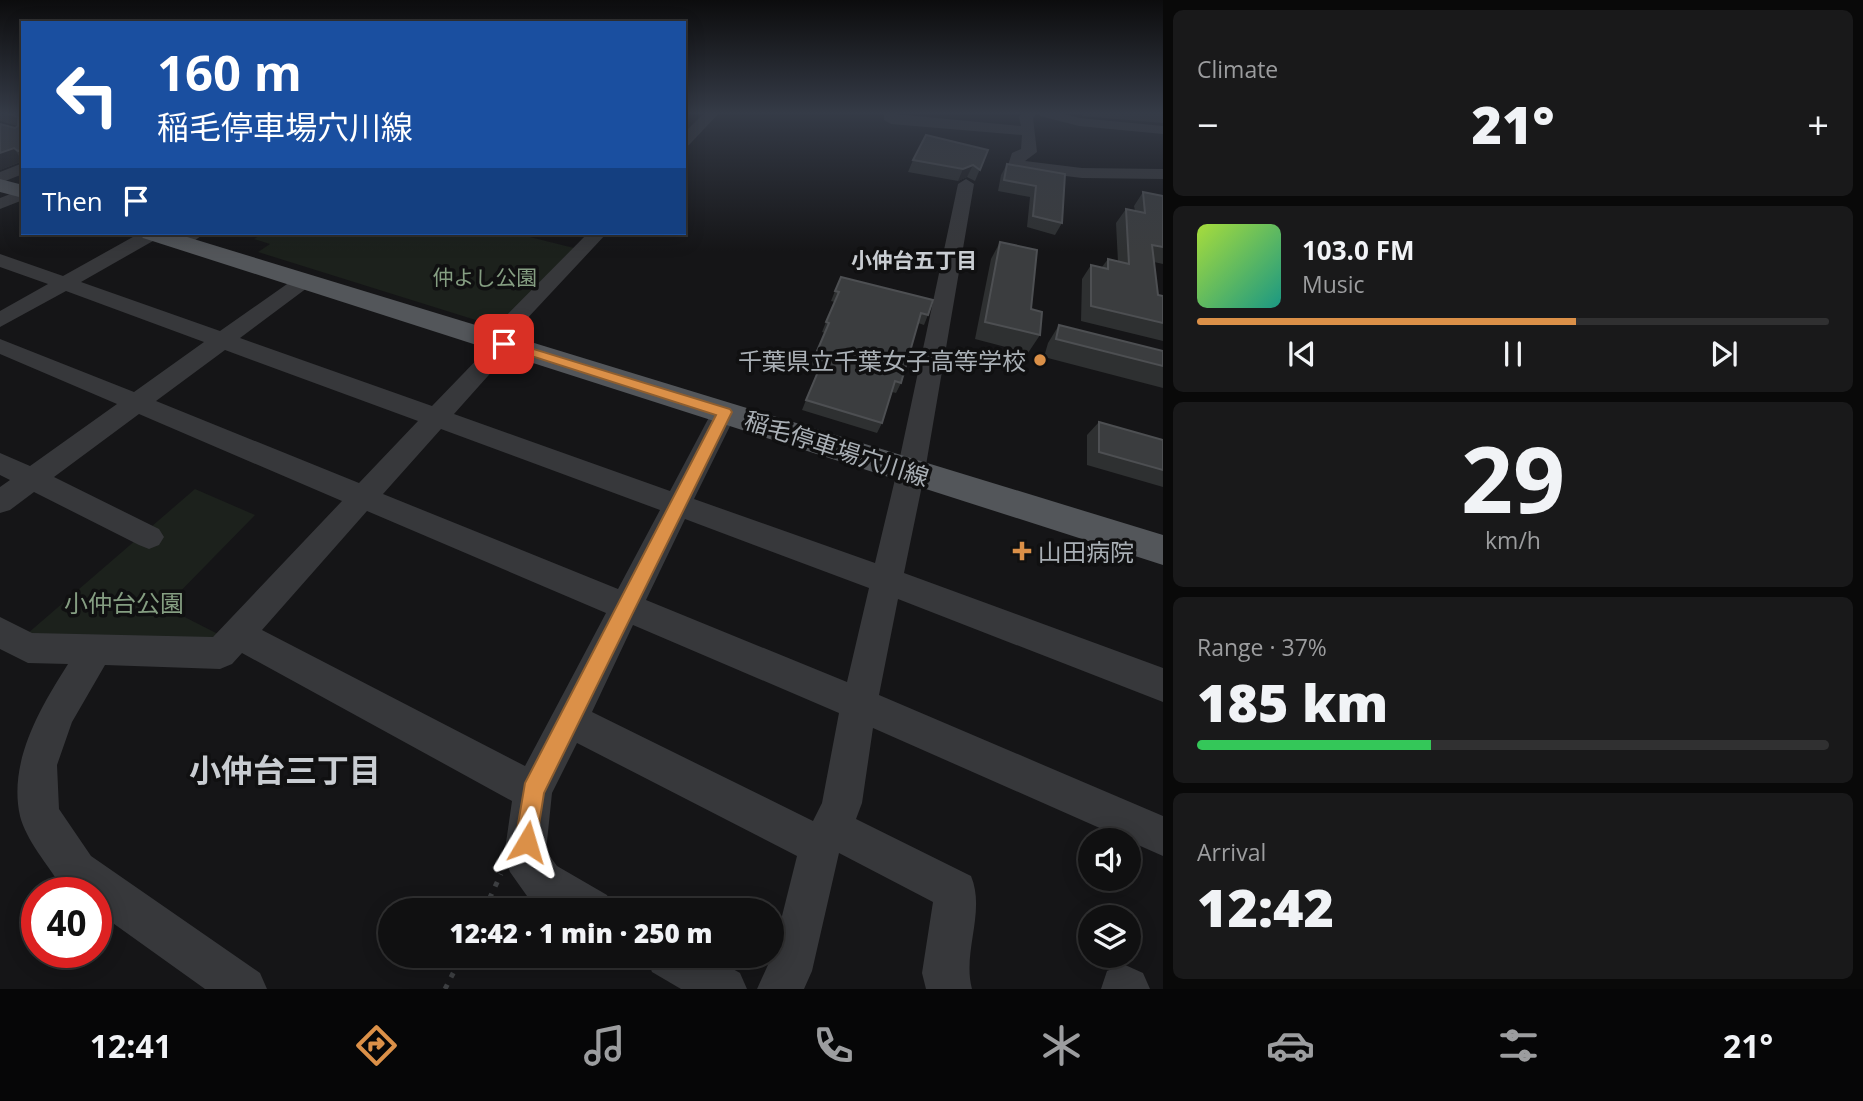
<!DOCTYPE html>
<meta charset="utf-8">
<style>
body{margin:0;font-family:"Open Sans","Noto Sans JP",sans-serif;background:#19191a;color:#f1f3f6;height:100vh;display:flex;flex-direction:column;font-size:26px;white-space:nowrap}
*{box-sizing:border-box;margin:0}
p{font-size:23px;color:#9c9d9f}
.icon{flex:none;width:38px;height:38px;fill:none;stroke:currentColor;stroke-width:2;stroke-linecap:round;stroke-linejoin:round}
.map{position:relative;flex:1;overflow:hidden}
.details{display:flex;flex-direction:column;gap:10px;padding:10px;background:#090909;width:700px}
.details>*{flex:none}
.hud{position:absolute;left:21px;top:21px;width:665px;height:214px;border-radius:0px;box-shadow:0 4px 18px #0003,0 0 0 2px #303031;background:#1a4fa0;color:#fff;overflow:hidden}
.controls{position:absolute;left:1078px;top:828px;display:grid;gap:14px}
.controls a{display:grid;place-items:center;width:63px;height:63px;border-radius:50%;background:#101011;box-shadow:0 4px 18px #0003,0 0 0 2px #303031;font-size:35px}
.speed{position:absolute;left:21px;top:877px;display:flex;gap:14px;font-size:35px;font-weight:700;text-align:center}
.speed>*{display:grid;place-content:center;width:91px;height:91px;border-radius:50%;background:#101011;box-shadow:0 4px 18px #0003,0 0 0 2px #303031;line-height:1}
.speed .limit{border:10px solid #d22;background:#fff;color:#111}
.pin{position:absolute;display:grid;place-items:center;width:60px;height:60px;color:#fff;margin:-30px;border-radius:14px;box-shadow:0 4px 10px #0006}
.me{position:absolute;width:77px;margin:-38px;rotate:7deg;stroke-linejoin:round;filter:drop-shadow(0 0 5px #0008)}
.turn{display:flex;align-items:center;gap:24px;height:147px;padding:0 21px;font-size:32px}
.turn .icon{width:91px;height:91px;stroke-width:2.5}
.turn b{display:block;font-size:49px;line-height:60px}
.then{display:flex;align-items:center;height:66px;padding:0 21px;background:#0003;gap:14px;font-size:26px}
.big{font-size:52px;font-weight:800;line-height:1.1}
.details .widget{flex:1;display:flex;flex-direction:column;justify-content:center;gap:10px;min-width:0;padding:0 24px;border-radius:10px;background:#19191a}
.details .dial{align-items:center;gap:0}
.dial b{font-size:91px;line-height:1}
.song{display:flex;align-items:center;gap:21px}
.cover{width:84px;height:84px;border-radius:10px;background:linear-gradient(135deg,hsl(80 70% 55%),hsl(170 70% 35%))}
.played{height:7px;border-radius:4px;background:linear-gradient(90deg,#db9048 60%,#303031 60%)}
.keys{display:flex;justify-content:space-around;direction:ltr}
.heat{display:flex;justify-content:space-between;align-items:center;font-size:38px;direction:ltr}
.charge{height:10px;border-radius:5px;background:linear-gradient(90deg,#34c759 37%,#303031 0)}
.trip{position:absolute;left:378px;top:898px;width:406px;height:70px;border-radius:35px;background:#101011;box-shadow:0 4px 18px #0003,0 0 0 2px #303031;font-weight:800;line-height:70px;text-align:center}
.tabs{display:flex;height:112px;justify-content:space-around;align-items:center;background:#060607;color:#9c9d9f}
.tabs .icon{width:49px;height:49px}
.tabs .selected{color:#db9048}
.tabs b{font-size:32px;color:#f1f3f6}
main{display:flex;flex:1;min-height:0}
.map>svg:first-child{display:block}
</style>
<main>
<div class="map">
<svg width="1163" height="989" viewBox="0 0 1163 989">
<rect width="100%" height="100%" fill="#151517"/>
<g fill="#1c211c">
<path d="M264,233H514L574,248L498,327L258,252L270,244L254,239Z"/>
<path d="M195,489L255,515L165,607L218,634L200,646L27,634Z"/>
</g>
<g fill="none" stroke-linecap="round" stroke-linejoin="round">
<g stroke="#3d3f42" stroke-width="5" stroke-dasharray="5 8" stroke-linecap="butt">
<path d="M484,910L501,874"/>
<path d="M445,989L462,956"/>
</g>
<g fill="#37383b" fill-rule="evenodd">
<path d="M704,113H719L689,145L684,147V133Z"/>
<path d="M884,113L1021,126L1019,117L1022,113H1037L1033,118L1037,152L1025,161L1082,168L1163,169V179L1082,178L1016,170L1008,165L1012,153L1021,149L1022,135L891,124L884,120Z"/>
<path d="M1038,113H1061L1079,118L1163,126V134L1079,126L1040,116Z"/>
<path d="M23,163V174L0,183V172Z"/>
<path d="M966,179L974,184L925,471L904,573L1163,668V702L898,599L879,695L1163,816V856L873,728L862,803L856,819L971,876C986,912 962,952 972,989H926L922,973L933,902L839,853L812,971L804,989H757L772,956L797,856L577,743L552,793L546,851L557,866L607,895L614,910H551L527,896L510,872L504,857L512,801L242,653L232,664L220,669L105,665L72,722L57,765L59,809L91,856L260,973L267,989H205L96,911V892H71L61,886C48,865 26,840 20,816C8,762 40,708 68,664L28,663L0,649V617L32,633L213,637L342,501L139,414L54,477L159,529L164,537L159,545L149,549L139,545L34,492L10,510L0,513V487L10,480L0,475V453L30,466L117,404L0,354V339L134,392L204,342L66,291L0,327V311L48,284L0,267V254L63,276L140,233H162L160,237L81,282L220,331L297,277H311L314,281L311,285L240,338L432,406L489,347L483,341L486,336L588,233H607L509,338L515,344L512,349L454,414L670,491L715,406L724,403L733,406L737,412L694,499L875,563L897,471L958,184ZM225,350L418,421L359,483L156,401ZM441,429L660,510L618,589L383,494ZM367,511L606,613L525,766L262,630ZM685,519L869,588L847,682L646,600ZM633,625L839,713L822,803L813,821L592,712Z"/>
<path d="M23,189V200L0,209V198Z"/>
<path d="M183,233H205L187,246H173L171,242Z"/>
<path d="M646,956H710L740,973L747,989H681L652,972Z"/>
<path d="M1123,964L1143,973L1150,989H1101L1107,971Z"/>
</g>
<g fill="#53565a" fill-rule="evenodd">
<path d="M0,179L23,185V198L0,192Z"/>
<path d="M139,233H174L1163,535V565L143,238Z"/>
</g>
</g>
<g fill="#2e3031">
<path d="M0,113H23V161L0,170L15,128L17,126L0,121Z"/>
<path d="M1081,113H1163V123L1082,116Z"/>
<path d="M988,150L975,181L967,177L958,181L908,172L913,160Z"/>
<path d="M1007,164L1065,174L1062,223L1055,235L1027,227L1030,197L998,191L1001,175Z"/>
<path d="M1143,192L1163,196V264L1154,262L1158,295L1163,296V341L1081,321L1082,279L1091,265L1102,267L1108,259L1118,262L1116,223L1126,209L1135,211L1134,206Z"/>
<path d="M1000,242L1031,309L1040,335L1028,353L975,339L991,259Z"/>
<path d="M835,291L928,315L924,325L918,323L901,383L896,393L892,392L882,423L877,433L802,410L818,370L810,368L825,333L822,332L826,322L835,302L831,301Z"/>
<path d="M1059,325L1163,351V388L1044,357L1048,343Z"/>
<path d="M1099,422L1163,440V487L1087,465V435Z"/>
</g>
<g fill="#1f1f21">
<path d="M14,148L22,161L0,170V153Z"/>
<path d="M23,149V159L18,151Z"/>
<path d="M973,165L967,177L958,181L963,169Z"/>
</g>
<g fill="#3b3d3f" stroke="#4d4f52" stroke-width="2">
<path d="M6,113H23V149L18,151L14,148L0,153V124L15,128L18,126V117Z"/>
<path d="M926,135L988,150L980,170L973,165L963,169L913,160Z"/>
<path d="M1007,164L1065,174L1062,223L1033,216L1036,186L1004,180Z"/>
<path d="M1143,192L1163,196V247L1152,245L1158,295L1163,296V323L1091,306V265L1108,269V259L1129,264L1126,209L1145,213Z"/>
<path d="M1000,242L1037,250L1031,309L1042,312L1040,335L985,322Z"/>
<path d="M841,277L933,300L928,315L921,313L901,383L895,381L882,423L806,400L823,360L814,358L829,323L826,322L839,292L835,291Z"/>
<path d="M1059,325L1163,351V366L1056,339Z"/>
<path d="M1099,422L1163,440V470L1099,452Z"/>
</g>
<linearGradient id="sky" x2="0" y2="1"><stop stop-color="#0c0c0d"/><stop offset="0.45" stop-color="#353b47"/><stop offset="1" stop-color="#353b47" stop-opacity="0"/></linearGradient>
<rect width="1163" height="251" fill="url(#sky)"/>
<path fill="#db9048" stroke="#8e5e2f" stroke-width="2" d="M504,340L730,409L732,412L544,793L535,850L527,853L519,850L515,842L525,783L716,415L500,346L498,344Z"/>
<g fill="#db9048" stroke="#101011" stroke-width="2.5">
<circle cx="1040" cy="360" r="7"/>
<path d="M1018.5 540.5h7v7h7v7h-7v7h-7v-7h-7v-7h7z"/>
</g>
<g text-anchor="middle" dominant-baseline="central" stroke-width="7" stroke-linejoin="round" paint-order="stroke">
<g font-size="21" font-weight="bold" fill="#c9cdd2" stroke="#101011">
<text x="914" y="260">小仲台五丁目</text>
</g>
<g font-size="21" fill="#859e82" stroke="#101011">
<text x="485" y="277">仲よし公園</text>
</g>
<g font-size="24" fill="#a9afb5" stroke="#101011" text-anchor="end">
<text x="1026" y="360">千葉県立千葉女子高等学校</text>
<text x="1038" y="551" text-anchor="start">山田病院</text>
</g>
<g font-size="24" fill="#a9afb5" stroke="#101011">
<text transform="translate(837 448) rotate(18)">稲毛停車場穴川線</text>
</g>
<g font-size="24" fill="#859e82" stroke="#101011">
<text x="124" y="602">小仲台公園</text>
</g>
<g font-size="32" font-weight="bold" fill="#c9cdd2" stroke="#101011">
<text x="285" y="769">小仲台三丁目</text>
</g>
</g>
</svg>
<div class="controls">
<a><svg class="icon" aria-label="sound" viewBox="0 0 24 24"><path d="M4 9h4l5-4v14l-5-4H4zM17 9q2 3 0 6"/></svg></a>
<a><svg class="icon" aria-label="layers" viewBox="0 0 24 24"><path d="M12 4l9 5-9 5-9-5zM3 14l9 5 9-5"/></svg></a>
</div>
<div class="speed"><div class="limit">40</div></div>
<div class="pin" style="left:504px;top:344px;background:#d93025"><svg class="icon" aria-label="arrive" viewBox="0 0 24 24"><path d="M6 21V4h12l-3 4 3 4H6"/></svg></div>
<svg class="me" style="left:527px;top:842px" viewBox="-20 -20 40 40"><path d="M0-17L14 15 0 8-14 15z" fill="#db9048" stroke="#fff" stroke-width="4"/></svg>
<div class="trip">12:42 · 1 min · 250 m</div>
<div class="hud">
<div class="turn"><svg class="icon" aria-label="left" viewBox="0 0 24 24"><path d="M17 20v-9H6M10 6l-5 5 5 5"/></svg><div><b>160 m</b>稲毛停車場穴川線</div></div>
<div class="then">Then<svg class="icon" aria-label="arrive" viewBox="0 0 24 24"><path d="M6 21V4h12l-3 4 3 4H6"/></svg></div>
</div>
</div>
<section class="details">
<div class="widget"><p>Climate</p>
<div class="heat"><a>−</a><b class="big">21°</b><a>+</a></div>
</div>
<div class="widget">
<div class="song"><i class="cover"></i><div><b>103.0 FM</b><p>Music</p></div></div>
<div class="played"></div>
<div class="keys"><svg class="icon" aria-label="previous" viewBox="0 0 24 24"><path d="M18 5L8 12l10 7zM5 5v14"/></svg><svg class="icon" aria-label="pause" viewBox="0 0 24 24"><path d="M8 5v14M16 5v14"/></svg><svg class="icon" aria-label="next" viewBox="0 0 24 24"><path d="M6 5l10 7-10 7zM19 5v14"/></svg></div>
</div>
<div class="widget dial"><b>29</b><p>km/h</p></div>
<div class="widget"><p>Range · 37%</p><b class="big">185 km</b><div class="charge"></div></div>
<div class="widget"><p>Arrival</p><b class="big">12:42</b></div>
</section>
</main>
<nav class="tabs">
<b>12:41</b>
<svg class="icon selected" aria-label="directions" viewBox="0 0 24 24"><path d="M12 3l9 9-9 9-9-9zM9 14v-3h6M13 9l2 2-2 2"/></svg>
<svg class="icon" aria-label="music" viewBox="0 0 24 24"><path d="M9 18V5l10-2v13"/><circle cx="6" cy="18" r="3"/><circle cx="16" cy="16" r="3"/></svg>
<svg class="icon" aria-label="phone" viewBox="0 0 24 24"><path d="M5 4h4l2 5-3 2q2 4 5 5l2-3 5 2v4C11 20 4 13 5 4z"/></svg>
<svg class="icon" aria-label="climate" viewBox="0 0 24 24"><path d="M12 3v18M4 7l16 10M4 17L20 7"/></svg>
<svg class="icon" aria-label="car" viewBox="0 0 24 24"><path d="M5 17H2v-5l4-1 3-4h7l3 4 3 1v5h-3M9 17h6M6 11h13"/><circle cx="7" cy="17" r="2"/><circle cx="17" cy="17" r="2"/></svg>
<svg class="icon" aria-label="filters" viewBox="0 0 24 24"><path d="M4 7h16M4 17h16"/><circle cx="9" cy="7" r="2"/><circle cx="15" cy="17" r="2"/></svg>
<b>21°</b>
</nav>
